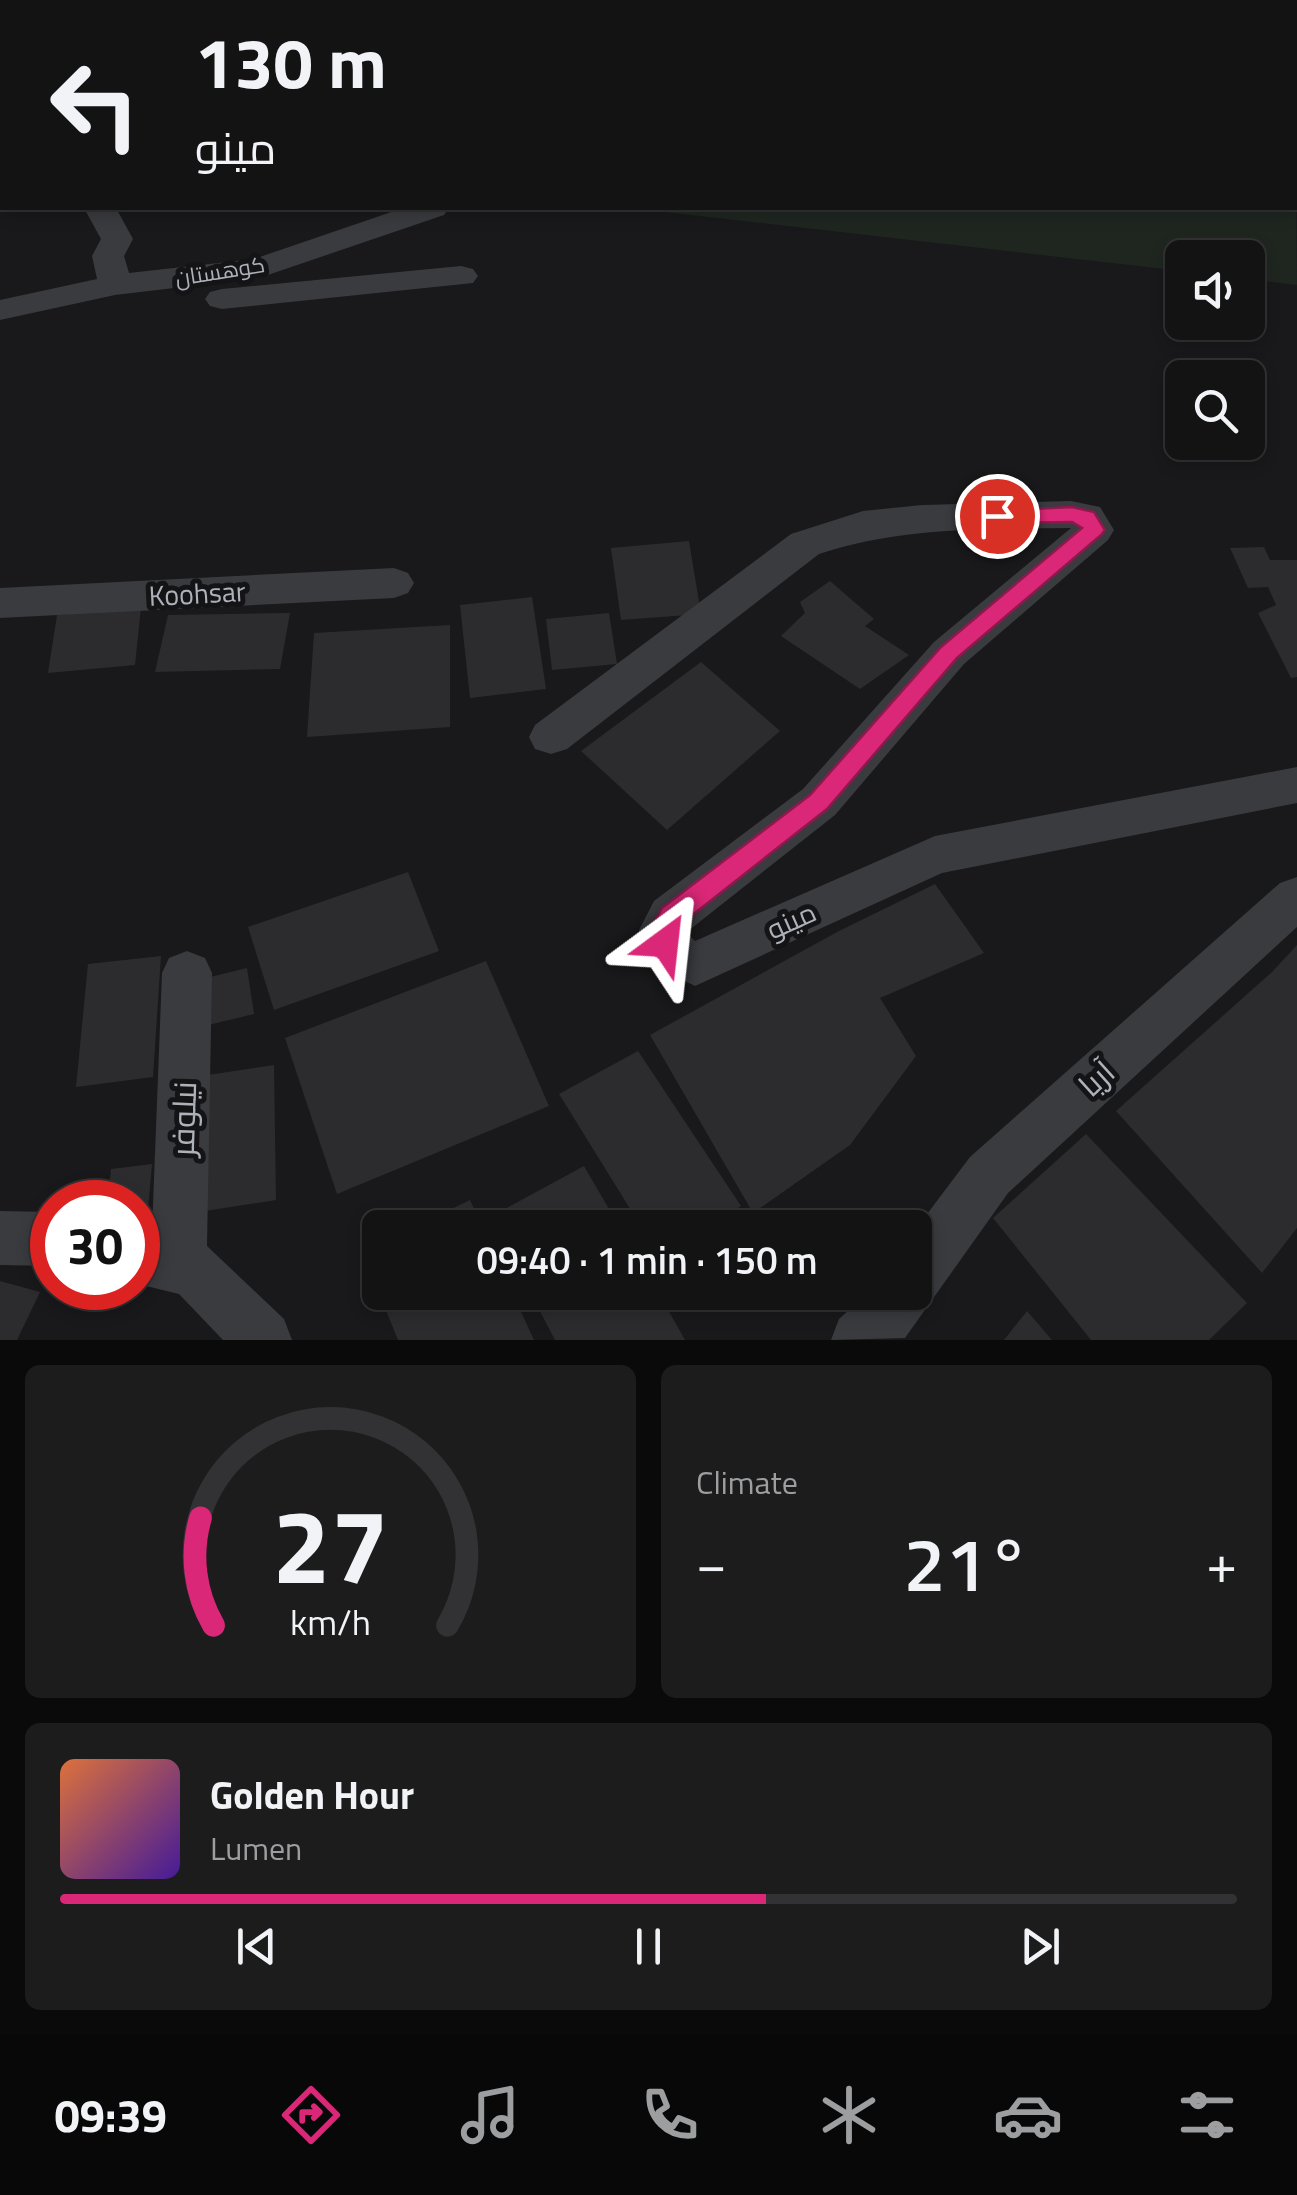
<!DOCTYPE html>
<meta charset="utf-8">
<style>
body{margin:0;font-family:"Titillium Web",Cairo,sans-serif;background:#1c1c1d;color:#f1f3f6;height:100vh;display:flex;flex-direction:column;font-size:38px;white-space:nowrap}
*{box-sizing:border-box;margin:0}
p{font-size:32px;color:#9d9ea0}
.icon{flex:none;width:55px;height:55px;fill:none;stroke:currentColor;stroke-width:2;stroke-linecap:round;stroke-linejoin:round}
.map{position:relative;height:1340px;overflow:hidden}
.details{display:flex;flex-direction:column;gap:25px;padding:25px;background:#0a0a0b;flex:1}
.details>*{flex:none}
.hud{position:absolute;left:0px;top:0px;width:1298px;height:210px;box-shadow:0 5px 15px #0003,0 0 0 2px #323234;background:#131314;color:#f1f3f6;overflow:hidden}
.fabs{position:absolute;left:1165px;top:240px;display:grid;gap:20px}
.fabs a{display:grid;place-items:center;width:100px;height:100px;border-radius:15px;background:#131314;box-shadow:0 5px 15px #0003,0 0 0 2px #323234;font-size:50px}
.speed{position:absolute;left:30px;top:1180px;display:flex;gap:20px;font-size:50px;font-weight:700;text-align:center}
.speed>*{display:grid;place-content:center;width:130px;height:130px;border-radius:50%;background:#131314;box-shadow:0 5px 15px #0003,0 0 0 2px #323234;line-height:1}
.speed .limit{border:15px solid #d22;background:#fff;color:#111}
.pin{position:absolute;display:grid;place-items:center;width:85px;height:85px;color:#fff;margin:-42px;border:5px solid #fff;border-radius:50%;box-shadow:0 2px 10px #0007}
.me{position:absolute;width:110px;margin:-55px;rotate:30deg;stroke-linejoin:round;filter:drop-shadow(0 0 8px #0008)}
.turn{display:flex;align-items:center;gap:35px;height:210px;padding:0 30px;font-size:45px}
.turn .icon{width:130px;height:130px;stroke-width:2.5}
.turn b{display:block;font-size:70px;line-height:85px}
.big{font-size:75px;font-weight:600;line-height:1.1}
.details .widget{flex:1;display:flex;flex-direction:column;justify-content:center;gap:15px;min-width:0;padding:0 35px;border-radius:15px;background:#1c1c1d}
.details .dial{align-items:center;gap:0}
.dial svg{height:260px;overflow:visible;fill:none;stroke:#323234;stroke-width:7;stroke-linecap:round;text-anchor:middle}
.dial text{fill:#f1f3f6;stroke:none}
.song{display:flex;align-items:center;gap:30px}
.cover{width:120px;height:120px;border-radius:15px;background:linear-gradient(135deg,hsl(20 70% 55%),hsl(260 70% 35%))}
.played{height:10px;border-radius:5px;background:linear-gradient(90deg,#db2777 60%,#323234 60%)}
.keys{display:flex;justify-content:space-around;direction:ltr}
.heat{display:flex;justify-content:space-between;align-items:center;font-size:55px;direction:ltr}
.details .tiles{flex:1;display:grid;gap:25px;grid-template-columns:1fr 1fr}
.widget:last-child{grid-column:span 2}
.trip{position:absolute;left:362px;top:1210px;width:570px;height:100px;border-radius:15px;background:#131314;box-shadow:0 5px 15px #0003,0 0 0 2px #323234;font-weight:600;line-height:100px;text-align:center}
.tabs{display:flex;height:160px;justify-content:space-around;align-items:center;background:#080808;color:#9d9ea0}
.tabs .icon{width:70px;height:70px}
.tabs .current{color:#db2777}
.tabs b{font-size:45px;color:#f1f3f6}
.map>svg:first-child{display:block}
</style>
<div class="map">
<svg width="1297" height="1340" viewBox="0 0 1297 1340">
<rect width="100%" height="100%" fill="#19191b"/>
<g fill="#1f2620">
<path d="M380,0H1289L1294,2H383Z"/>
<path d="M1295,3L1297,285L1248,279V258H1182V271L630,208H1295Z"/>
</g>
<g fill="#2c2c2f">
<path d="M689,541L701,614L621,620L611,548Z"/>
<path d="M1264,547L1270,560H1297V677L1291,678L1258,613L1276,605L1268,587L1248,588L1230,548Z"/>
<path d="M830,581L874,619L865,626L909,655L860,689L781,636L805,613L800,602Z"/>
<path d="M532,597L546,689L470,698L460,605Z"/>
<path d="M141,607L135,665L48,673L57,615Z"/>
<path d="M290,613L280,669L155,672L168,615Z"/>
<path d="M609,613L617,664L552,670L546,619Z"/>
<path d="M450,625V727L307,737L314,633Z"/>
<path d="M701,662L780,731L667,830L581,751Z"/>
<path d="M408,872L439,951L274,1010L248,927Z"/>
<path d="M935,884L984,953L880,998L916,1056L850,1145L753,1213L650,1035L839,931Z"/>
<path d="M1297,945V1228L1262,1273L1116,1111L1272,972Z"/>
<path d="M161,956L153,1077L76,1087L88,964Z"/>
<path d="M486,961L549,1106L337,1194L285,1038Z"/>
<path d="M247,968L254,1014L204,1026L198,980Z"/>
<path d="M638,1051L741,1206L705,1228H642L559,1094Z"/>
<path d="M274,1065L276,1200L199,1212L201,1076Z"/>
<path d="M1086,1134L1247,1303L1209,1340H1091L993,1218Z"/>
<path d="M152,1164L148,1209L138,1210V1202H108L111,1169Z"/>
<path d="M584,1166L620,1228H495L490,1217Z"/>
<path d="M470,1200L483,1228H412Z"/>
<path d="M380,1243V1292H512L534,1340H398L362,1251Z"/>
<path d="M0,1281L40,1292L17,1340H0Z"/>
<path d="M530,1292H658L685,1340H555Z"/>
<path d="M1027,1311L1052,1340H1004Z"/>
</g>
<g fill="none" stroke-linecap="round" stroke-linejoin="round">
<g fill="#3a3b3f" fill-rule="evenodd">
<path d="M347,0H377L379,2H348Z"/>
<path d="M0,59L2,60V79L0,78Z"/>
<path d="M84,208H116L133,239L124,256L129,273L254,259L403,208H449L444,215L259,278L115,295L0,320V300L97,279L92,256L101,239Z"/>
<path d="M461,266L473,269L478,276L473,283L222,309L210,306L205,299L210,292L222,289Z"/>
<path d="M1071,501L1100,507L1114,530L1108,540L964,664L835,815L688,931V934L695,941L935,836L1297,767V803L942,873L695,986L656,967L639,930L654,901L803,789L934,642L1071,528C986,529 901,527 819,554L567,749L551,754L535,749L529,737L535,725L791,534L863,511L922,505Z"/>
<path d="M394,568L408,573L414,583L408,593L394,598L0,618V588Z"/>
<path d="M1297,877V927L1008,1193L905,1338L831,1340L839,1319L869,1292H915V1230L970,1157L1280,883Z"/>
<path d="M187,951L205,958L212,973L207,1246L284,1319L292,1340H223L179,1294L138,1284V1228L152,1231L162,973L169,958Z"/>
<path d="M0,1211L52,1212V1266L0,1265Z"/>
</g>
</g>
<path fill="#db2777" stroke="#8e194d" stroke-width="2.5" d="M1072,507L1094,512L1105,530L1101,535L957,658L827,809L681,924L674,951L665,955L656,951L650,930L662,908L810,795L941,647L1082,528L1072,522L997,523L990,521L987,516L990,511Z"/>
<g text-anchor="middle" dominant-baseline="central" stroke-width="10" stroke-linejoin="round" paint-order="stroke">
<g font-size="22" fill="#adb1b9" stroke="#141416">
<text transform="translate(220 271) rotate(-9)">کوهستان</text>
</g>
<g font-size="28" fill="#adb1b9" stroke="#141416">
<text transform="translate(197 593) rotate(-3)">Koohsar</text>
<text transform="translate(791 920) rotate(-24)">مینو</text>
</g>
<g font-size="32" fill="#adb1b9" stroke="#141416">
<text transform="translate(1096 1078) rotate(-42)">آریا</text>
<text transform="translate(183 1119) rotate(-88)">نیلوفر</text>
</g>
</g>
</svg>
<div class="fabs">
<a><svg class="icon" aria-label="sound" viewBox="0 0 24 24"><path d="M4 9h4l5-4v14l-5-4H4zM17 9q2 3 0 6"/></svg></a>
<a><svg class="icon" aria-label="search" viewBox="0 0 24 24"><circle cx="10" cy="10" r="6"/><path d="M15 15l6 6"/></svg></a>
</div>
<div class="speed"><div class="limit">30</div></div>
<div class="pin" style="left:997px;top:516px;background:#d93025"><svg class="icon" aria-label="arrive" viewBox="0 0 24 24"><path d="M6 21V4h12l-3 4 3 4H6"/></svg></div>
<svg class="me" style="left:665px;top:943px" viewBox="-20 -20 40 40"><path d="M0-17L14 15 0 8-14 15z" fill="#db2777" stroke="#fff" stroke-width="4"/></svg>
<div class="trip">09:40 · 1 min · 150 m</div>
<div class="hud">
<div class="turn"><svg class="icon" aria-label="left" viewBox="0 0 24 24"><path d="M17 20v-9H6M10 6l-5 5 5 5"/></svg><div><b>130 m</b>مینو</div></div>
</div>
</div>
<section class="details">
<div class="tiles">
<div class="widget dial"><svg viewBox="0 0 100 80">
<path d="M14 69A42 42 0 1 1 86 69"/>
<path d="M14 69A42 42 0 0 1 10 36" stroke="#db2777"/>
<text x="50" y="56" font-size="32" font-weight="700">27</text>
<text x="50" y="72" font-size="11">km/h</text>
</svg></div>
<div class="widget"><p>Climate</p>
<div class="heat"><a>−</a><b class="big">21°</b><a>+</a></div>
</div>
<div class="widget">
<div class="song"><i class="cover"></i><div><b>Golden Hour</b><p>Lumen</p></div></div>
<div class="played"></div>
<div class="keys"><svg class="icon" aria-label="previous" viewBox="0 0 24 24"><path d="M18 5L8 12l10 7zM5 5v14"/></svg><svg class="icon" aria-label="pause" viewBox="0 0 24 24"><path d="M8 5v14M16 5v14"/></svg><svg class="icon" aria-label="next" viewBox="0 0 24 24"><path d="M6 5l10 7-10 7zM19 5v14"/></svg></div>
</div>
</div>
</section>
<nav class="tabs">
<b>09:39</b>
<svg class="icon current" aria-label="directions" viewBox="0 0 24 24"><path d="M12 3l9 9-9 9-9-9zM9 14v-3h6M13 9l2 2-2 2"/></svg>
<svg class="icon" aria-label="music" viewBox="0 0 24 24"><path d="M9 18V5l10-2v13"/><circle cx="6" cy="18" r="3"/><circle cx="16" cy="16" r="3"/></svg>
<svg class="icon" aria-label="phone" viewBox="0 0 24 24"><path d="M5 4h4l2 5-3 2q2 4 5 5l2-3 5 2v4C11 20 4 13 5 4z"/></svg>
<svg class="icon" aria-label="climate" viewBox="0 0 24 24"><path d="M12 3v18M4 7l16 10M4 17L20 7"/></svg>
<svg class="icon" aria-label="car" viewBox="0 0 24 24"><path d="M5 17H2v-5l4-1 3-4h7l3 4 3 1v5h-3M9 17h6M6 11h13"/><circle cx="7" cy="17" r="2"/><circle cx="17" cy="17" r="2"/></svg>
<svg class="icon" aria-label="filters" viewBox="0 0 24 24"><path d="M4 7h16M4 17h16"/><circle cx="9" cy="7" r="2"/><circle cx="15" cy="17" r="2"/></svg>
</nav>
